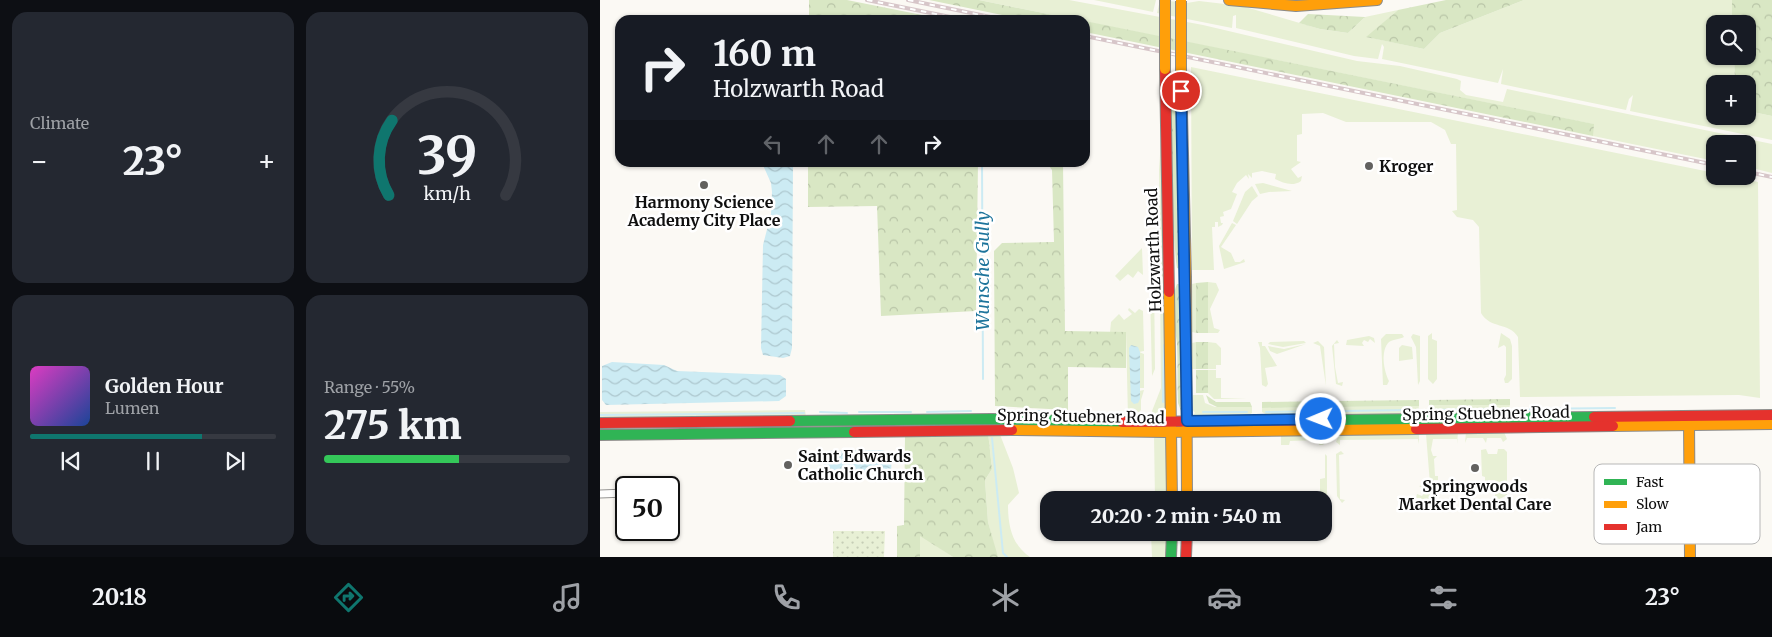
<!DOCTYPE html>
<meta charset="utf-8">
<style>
body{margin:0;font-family:Merriweather,serif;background:#242831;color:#f1f3f6;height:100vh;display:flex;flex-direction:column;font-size:19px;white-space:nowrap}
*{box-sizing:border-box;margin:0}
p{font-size:16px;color:#9ea1a6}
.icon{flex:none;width:28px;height:28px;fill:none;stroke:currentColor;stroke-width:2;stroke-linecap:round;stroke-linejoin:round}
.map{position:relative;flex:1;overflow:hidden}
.drawer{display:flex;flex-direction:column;gap:12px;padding:12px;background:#0d0f14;width:600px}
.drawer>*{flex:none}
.top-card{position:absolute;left:15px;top:15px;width:475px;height:152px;border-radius:15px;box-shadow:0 1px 4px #0004;background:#171b24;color:#f1f3f6;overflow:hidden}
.fabs{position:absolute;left:1106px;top:15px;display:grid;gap:10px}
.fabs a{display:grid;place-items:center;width:50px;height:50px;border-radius:10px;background:#171b24;box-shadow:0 1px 4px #0004;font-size:25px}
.speed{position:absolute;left:15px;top:476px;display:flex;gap:10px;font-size:25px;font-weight:700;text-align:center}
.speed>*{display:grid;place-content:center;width:65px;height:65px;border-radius:50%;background:#171b24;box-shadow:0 1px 4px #0004;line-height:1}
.speed .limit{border:2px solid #111;border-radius:8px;background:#fff;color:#111}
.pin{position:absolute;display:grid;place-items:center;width:42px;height:42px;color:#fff;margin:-21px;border:2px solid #fff;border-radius:50%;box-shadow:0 1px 5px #0007}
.me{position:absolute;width:55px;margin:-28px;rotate:269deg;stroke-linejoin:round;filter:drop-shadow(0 0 4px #0008)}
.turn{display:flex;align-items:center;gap:18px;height:105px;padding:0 15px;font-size:22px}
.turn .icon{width:65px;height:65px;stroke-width:2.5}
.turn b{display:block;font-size:35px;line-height:42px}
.lanes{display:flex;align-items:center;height:48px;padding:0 15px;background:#0003;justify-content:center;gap:25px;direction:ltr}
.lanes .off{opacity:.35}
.big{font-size:38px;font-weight:800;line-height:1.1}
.drawer .card{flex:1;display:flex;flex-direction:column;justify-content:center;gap:8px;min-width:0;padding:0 18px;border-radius:15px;background:#242831}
.drawer .dial{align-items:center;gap:0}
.dial svg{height:130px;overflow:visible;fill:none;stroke:#363941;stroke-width:7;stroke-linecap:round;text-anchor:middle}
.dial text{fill:#f1f3f6;stroke:none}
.song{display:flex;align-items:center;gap:15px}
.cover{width:60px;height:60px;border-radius:8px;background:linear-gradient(135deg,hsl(310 70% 55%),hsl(220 70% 35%))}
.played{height:5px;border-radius:2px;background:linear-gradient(90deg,#0f766e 70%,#363941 70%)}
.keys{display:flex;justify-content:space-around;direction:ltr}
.heat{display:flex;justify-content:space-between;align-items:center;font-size:28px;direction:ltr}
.charge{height:8px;border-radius:4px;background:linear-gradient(90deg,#34c759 55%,#363941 0)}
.drawer .tiles{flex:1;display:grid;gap:12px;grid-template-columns:repeat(2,1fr)}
.trip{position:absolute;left:440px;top:491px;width:292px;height:50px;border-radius:15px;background:#171b24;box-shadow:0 1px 4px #0004;font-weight:800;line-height:50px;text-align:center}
.tab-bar{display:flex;height:80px;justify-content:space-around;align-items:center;background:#090b0e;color:#9ea1a6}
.tab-bar .icon{width:35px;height:35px}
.tab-bar .current{color:#0f766e}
.tab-bar b{font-size:22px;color:#f1f3f6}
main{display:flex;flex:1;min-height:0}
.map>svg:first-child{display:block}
</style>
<main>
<section class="drawer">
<div class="tiles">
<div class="card"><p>Climate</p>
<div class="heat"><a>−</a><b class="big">23°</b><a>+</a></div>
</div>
<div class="card dial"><svg viewBox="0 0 100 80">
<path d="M14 69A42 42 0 1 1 86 69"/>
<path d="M14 69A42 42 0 0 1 16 23" stroke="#0f766e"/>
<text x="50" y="56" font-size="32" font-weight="700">39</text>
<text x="50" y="72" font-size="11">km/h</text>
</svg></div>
<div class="card">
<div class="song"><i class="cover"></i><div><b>Golden Hour</b><p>Lumen</p></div></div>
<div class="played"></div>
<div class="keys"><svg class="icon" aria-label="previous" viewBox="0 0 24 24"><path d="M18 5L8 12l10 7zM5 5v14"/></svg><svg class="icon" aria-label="pause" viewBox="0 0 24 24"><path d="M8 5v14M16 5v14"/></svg><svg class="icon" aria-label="next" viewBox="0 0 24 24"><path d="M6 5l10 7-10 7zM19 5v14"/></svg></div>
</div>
<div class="card"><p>Range · 55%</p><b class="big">275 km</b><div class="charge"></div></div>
</div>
</section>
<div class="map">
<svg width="1172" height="557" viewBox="0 0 1172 557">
<defs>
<pattern id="forest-crowns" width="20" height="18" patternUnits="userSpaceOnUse" patternTransform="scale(1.25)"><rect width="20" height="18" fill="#d9e7c4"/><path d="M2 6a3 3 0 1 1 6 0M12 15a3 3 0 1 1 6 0" fill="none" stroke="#b9c5a7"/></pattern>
<pattern id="park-dots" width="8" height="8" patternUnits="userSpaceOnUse" patternTransform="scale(1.25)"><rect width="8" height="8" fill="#e8f0d5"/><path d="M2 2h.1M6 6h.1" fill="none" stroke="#c6cdb6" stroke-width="1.8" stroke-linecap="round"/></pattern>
<pattern id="water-waves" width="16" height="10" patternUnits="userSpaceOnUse" patternTransform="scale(1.25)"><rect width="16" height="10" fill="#ccebf3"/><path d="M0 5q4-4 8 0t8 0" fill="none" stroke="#aec8cf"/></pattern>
</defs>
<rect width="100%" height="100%" fill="#fbf9f4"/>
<g fill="#e8f0d5">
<path d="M379,0H469L603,25L757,61L800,66L857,79L861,81L860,90L866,95L903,102L907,89L1172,144V173L1148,167V144H1115V161L993,136V124Z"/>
<path d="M494,0H556L553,12Z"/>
<path d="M560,0L587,3L599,1L642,6L720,29L748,33L765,17L798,10L767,37L824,49L840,33L924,0H1132V24H1115V56H1134L1135,84H1115V116H1148V111L1172,116V140L1030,111L1033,95L1029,99L1026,110L901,84L903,69L898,83L782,59L784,47L782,44L778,59L754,56L636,28V15L633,16L632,28L557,13Z"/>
<path d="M591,67L1115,173V176H1131L1158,182L1160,398L1139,395L920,397L918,337C909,322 890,329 881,313L879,227L873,220L857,217L852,211L857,210L856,144H851L845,130L831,122H746L723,113L702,114V134L697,135V161L701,162L691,169L698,178L702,176L701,181C693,187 683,183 675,179L676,174L662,171L652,173V178L648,174L649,179L646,175L637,183L632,192L637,194L631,209L623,212L624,216L620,217L621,223H623L622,225L618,227V222H615V227H612L614,270H592Z"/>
<path d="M561,141L568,407L564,403L568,410L560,417L554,416L552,411L561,388L559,170Z"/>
<path d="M663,183L692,191L669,192L660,194L655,184Z"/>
<path d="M652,186L658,196L652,201L637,224L633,221L645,192Z"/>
<path d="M632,223L636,225L621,247L631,253L635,262H640L644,259L645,262L624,269L619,246Z"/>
<path d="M542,248L543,275L538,271L533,278L528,274L520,281L515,276Z"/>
<path d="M554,276L555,369L552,376L550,292L551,278Z"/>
<path d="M608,282L616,283L619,290L610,309L614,328L620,330L618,333H608Z"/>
<path d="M596,283V333L592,332V284Z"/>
<path d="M529,308L535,313L539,309L543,311L544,351L539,352L544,354V388H539V391L544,390L541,400V410L532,418H528L526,332H510L511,322L519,314L524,320L532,314L528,310Z"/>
<path d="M832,333V339L837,341V379L833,384L828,379V336Z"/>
<path d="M901,333L910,339L912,346V379L908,383H905L904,379L906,375V347L904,345L898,348Z"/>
<path d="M786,334H802L804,337C800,339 794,339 789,342C780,351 784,371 789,381L787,385H783L781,339Z"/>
<path d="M813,334L820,336V381L818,385L816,347L811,337Z"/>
<path d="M769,336L774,338L775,343L770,339L768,342L764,340L762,343L764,346L746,345L747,340Z"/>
<path d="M737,340L739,343L734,344L735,367L738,383L743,382L742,386L736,384L732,346Z"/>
<path d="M704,341L706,343L683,347L668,344L670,342Z"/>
<path d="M718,341L724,347L726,386L720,346L713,343Z"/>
<path d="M596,342V369H592V343Z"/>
<path d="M608,342L616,343L621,348V365H616V369H608Z"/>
<path d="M658,342H662V346H665L677,366L665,368L668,384L666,387L662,385L660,348Z"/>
<path d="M706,344L677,354L670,351L668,346L684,349Z"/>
<path d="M802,345L812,347L813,359L799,361V348Z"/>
<path d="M608,370H616V378H621V398L647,399H614L608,393Z"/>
<path d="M593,395H603L605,403L615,407H652V413L645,417H596L593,415L595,413L592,409Z"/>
<path d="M829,405H910L909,409L903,414L835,415L830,412Z"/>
<path d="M819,406L818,412L813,415L745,416L738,410V407Z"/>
<path d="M728,407L724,415L669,416L662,412V408Z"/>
<path d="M205,410L206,417L0,420V412Z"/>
<path d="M388,432H399L413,468L419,493L408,505C408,526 412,545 430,557H398L396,553L388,522L385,480L392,469Z"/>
<path d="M858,432L857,444V439H833L831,450L833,456H837L834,459L835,476H838V480H834L833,507L816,509L817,501H822L821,498H816L817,494L822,496L826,490L819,486L830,484L826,434Z"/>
<path d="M866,432H904L907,439L903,442L901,438H887L886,443L883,438H867L865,443Z"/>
<path d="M681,433H722L726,441L723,445H719L718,440L690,441L689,445H681Z"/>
<path d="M819,433V444L818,439L740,440V445L736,442L739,434Z"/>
<path d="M554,434L567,439L569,500H555Z"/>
<path d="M886,449L888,454H897L898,449H904L907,452V495L898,500L895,499V480H888V485H885V477L882,476L881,450Z"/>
<path d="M741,451L744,454L739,455L740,499L745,500L742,503L737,496L736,454Z"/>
<path d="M725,454L727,456V497L724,502V500H720L722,498L720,495V479L725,478Z"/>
<path d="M551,533H569L568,557H552Z"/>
<path d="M320,535L353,557H320Z"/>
</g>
<g fill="url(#forest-crowns)">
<path d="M209,0H247L347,20H209Z"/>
<path d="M329,0H379L478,20H427Z"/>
<path d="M846,0H924L840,33L824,49L766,37L798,10Z"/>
<path d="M1132,0H1172V116L1148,111V84H1135L1134,56H1148V24H1132Z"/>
<path d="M708,14L765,17L748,33L720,29L699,23Z"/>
<path d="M485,21L994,124L993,136L485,32Z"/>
<path d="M568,71L576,73L580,269L577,268L576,261L571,202Z"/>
<path d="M208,163H378L376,311L281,316L277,206L208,207Z"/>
<path d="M447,163H463L465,331L526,332V368L468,367V410L395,406L394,251L402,243L454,242L452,170Z"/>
<path d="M608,282V333H596V283Z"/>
<path d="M577,284H579L582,291L581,411L578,403C577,383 578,363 577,343C575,325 569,302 577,284Z"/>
<rect x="596" y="342" width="12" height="27"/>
<rect x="596" y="370" width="12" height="23"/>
<path d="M606,395L616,402H650L652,407H617L609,403Z"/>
<path d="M910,399V405H829V400Z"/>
<path d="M819,400V406L738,407V401Z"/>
<path d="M728,401V407L662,408V402Z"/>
<path d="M388,432L392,469L385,480L388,522L398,557H353L320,536V557H297V526L304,525L305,436Z"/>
</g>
<path fill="url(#park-dots)" d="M233,531H285L284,557H233Z"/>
<g fill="url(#water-waves)">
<path d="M162,163H193L192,348L190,356L183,358L163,355L161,348L163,245L171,214L172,192L171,183Z"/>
<path d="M531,345L538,347L540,352V399L538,403L534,404L531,401L529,348Z"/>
<path d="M12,362L64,365L77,371L180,375L186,379V396L179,401L6,405L2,400V366Z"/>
<path d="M282,450L292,454L291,472H233L225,470L220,451Z"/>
</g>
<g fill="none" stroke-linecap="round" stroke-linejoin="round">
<g stroke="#ccebf3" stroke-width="2">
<path d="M382,162L383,379"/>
<path d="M563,402L564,345"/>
<path d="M925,409L1015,408"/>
<path d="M834,410L906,409"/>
<path d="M415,411H439"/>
<path d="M743,411L815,410"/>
<path d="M220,412L247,413"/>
<path d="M259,412H311"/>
<path d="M327,412L371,411"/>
<path d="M453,412L492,414"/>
<path d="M603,412H647"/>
<path d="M666,412L724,411"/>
<path d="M504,414L515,413"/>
<path d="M0,415L204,413"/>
<path d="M392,438L403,553L407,557"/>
</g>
<defs>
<path id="street" d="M0,494L26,493"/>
<g id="fast">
<path d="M741,420L994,417"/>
<path d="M190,421L392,419L522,422"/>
<path d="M0,435L254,432"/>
<path d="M571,557L572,532"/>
</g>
<g id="slow">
<path d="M629,0L696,6L777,0"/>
<path d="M581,72L586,277L587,500"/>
<path d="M569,292L572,500"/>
<path d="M1089,421L1090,557"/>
<path d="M1013,426L1172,424"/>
<path d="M412,430L565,432L816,429"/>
</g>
<g id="jam">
<path d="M565,69L569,292"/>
<path d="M994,417L1172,415"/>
<path d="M522,422L741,420"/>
<path d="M0,423L190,421"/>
<path d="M816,429L1013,426"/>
<path d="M254,432L412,430"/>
<path d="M586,557L587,532"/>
</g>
</defs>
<use href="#street" stroke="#959492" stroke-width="9"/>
<use href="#fast" stroke="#8c8b89" stroke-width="12"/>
<use href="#slow" stroke="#8c8b89" stroke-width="12"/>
<use href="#jam" stroke="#8c8b89" stroke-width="12"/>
<use href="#street" stroke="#fefefd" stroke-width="7"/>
<use href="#fast" stroke="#30b455" stroke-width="10"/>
<use href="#slow" stroke="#ff9f0a" stroke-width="10"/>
<use href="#jam" stroke="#e5322d" stroke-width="10"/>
<defs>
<g id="rail">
<path d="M267,0L365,20"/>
<path d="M308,0L405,20"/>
<path d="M485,36L1115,165"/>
<path d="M1148,172L1172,177"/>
</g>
</defs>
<use href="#rail" stroke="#d7c6c9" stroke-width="4"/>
<use href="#rail" stroke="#fff" stroke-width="2" stroke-dasharray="5.5" stroke-linecap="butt"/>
<defs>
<g id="slow-bridge">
<path d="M565,0V69"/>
<path d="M581,1V72"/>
</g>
</defs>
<use href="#slow-bridge" stroke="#8c8b89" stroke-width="12" stroke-linecap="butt"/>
<use href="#slow-bridge" stroke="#ff9f0a" stroke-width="10"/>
</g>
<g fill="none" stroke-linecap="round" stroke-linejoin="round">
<defs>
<path id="route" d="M581,91L587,421L721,419"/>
</defs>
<use href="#route" stroke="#114b97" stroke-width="12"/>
<use href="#route" stroke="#1a73e8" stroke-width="9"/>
</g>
<g fill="#62615f" stroke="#fff" stroke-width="2">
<circle cx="769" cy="166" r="5"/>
<circle cx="104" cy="185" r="5"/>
<circle cx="188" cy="465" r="5"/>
<circle cx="875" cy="468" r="5"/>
</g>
<g text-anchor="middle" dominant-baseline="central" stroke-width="5" stroke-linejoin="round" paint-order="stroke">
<g font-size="16" font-weight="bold" fill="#0f0f0f" stroke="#fff" text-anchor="start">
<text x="779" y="166">Kroger</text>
<text x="104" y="202" text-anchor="middle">Harmony Science<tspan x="104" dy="18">Academy City Place</tspan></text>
<text x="198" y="456">Saint Edwards<tspan x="198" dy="18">Catholic Church</tspan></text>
<text x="875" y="486" text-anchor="middle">Springwoods<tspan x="875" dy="18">Market Dental Care</tspan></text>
</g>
<g font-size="16" fill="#0f0f0f" stroke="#fff">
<text transform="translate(553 250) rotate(-92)">Holzwarth Road</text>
<text transform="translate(886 413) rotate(-1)">Spring Stuebner Road</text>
<text transform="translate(481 416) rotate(1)">Spring Stuebner Road</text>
</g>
<g font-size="18" font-style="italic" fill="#1d749b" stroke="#fff">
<text transform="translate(382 271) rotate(-90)">Wunsche Gully</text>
</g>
</g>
<rect x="994" y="464" width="166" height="80" rx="8" fill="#fff" stroke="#b7b7b7" stroke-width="1"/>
<rect x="1004" y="479" width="23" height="6" fill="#30b455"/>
<rect x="1004" y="501" width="23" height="7" fill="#ff9f0a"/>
<rect x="1004" y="524" width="23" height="6" fill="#e5322d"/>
<g font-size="14" fill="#0f0f0f">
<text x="1036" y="487">Fast</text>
<text x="1036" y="509">Slow</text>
<text x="1036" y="532">Jam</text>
</g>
</svg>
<div class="fabs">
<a><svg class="icon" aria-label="search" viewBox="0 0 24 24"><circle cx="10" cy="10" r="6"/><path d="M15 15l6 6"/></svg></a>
<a>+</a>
<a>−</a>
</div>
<div class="speed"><div class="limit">50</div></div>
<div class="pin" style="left:581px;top:91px;background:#d93025"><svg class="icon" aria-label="arrive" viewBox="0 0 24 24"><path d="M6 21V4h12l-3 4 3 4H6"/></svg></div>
<svg class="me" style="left:721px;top:419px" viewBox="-20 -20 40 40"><circle r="17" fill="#1a73e8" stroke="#fff" stroke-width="3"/><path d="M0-11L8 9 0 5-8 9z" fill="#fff"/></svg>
<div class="trip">20:20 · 2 min · 540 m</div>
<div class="top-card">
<div class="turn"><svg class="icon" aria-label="right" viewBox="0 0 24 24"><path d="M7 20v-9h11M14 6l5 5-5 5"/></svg><div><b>160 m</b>Holzwarth Road</div></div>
<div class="lanes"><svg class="icon off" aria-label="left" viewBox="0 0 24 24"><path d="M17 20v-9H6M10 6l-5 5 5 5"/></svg><svg class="icon off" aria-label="ahead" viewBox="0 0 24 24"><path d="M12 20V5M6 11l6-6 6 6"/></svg><svg class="icon off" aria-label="ahead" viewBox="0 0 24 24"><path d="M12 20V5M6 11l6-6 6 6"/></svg><svg class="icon" aria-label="right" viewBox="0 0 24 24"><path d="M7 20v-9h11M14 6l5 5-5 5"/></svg></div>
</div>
</div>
</main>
<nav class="tab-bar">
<b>20:18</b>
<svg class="icon current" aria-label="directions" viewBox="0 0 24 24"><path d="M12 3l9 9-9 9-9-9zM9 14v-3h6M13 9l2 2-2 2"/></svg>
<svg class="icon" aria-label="music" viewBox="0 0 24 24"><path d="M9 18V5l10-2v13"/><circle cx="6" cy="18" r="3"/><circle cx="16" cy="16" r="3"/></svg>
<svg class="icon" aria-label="phone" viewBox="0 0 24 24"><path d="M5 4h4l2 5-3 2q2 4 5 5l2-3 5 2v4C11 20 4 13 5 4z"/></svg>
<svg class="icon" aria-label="climate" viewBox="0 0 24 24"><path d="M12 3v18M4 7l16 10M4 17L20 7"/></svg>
<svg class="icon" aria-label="car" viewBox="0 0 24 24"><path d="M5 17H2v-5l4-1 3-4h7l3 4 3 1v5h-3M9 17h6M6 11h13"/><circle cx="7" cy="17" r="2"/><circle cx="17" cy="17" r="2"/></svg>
<svg class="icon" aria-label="filters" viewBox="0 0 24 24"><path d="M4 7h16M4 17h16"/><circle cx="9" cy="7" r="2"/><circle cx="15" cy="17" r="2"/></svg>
<b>23°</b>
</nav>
